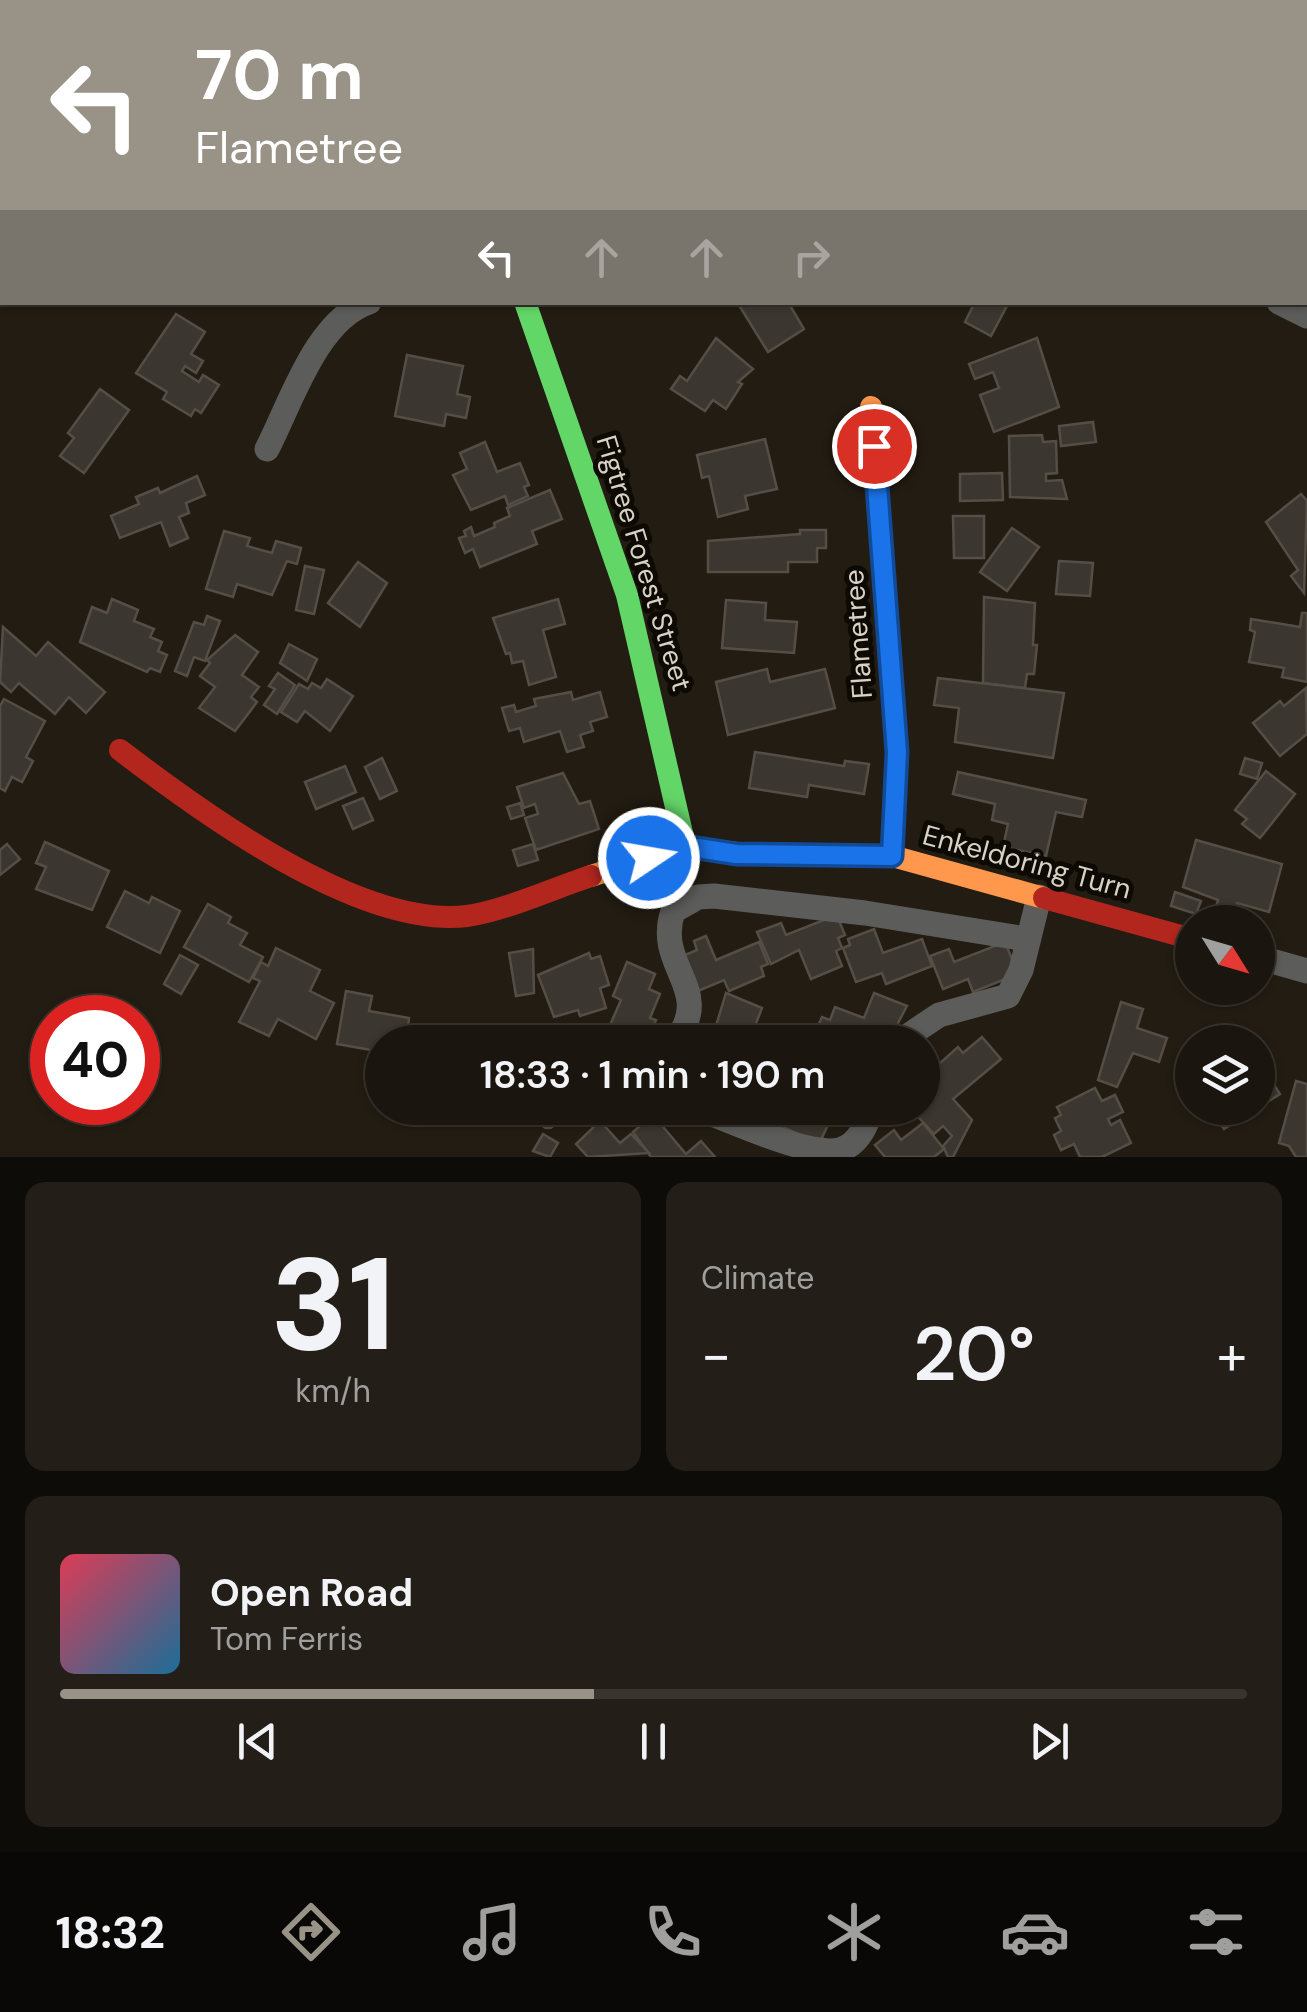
<!DOCTYPE html>
<meta charset="utf-8">
<style>
body{margin:0;font-family:"DM Sans",sans-serif;background:#231e17;color:#f1f3f6;height:100vh;display:flex;flex-direction:column;font-size:38px;white-space:nowrap}
*{box-sizing:border-box;margin:0}
p{font-size:32px;color:#9f9f9e}
.icon{flex:none;width:55px;height:55px;fill:none;stroke:currentColor;stroke-width:2;stroke-linecap:round;stroke-linejoin:round}
.map{position:relative;height:1157px;overflow:hidden}
.drawer{display:flex;flex-direction:column;gap:25px;padding:25px;background:#0e0c08;flex:1}
.drawer>*{flex:none}
.hud{position:absolute;left:0px;top:0px;width:1308px;height:305px;box-shadow:0 2px 8px #0004,0 0 0 2px #38342e;background:#989287;color:#fff;overflow:hidden}
.needle{width:65px;rotate:127deg}
.fabs{position:absolute;left:1175px;top:905px;display:grid;gap:20px}
.fabs a{display:grid;place-items:center;width:100px;height:100px;border-radius:50%;background:#1a150e;box-shadow:0 2px 8px #0004,0 0 0 2px #38342e;font-size:50px}
.speed{position:absolute;left:30px;top:995px;display:flex;gap:20px;font-size:50px;font-weight:700;text-align:center}
.speed>*{display:grid;place-content:center;width:130px;height:130px;border-radius:50%;background:#1a150e;box-shadow:0 2px 8px #0004,0 0 0 2px #38342e;line-height:1}
.speed .limit{border:15px solid #d22;background:#fff;color:#111}
.pin{position:absolute;display:grid;place-items:center;width:85px;height:85px;color:#fff;margin:-42px;border:5px solid #fff;border-radius:50%;box-shadow:0 2px 10px #0007}
.me{position:absolute;width:110px;margin:-55px;rotate:78deg;stroke-linejoin:round;filter:drop-shadow(0 0 8px #0008)}
.turn{display:flex;align-items:center;gap:35px;height:210px;padding:0 30px;font-size:45px}
.turn .icon{width:130px;height:130px;stroke-width:2.5}
.turn b{display:block;font-size:70px;line-height:85px}
.lanes{display:flex;align-items:center;height:95px;padding:0 30px;background:#0003;justify-content:center;gap:50px;direction:ltr}
.lanes .off{opacity:.35}
.big{font-size:75px;font-weight:600;line-height:1.1}
.drawer .tile{flex:1;display:flex;flex-direction:column;justify-content:center;gap:15px;min-width:0;padding:0 35px;border-radius:20px;background:#231e17}
.drawer .dial{align-items:center;gap:0}
.dial b{font-size:130px;line-height:1}
.song{display:flex;align-items:center;gap:30px}
.cover{width:120px;height:120px;border-radius:15px;background:linear-gradient(135deg,hsl(350 70% 55%),hsl(200 70% 35%))}
.played{height:10px;border-radius:5px;background:linear-gradient(90deg,#989287 45%,#38342e 45%)}
.keys{display:flex;justify-content:space-around;direction:ltr}
.heat{display:flex;justify-content:space-between;align-items:center;font-size:55px;direction:ltr}
.drawer .tiles{flex:1;display:grid;gap:25px;grid-template-columns:1fr 1fr}
.tile:last-child{grid-column:span 2}
.trip{position:absolute;left:365px;top:1025px;width:575px;height:100px;border-radius:50px;background:#1a150e;box-shadow:0 2px 8px #0004,0 0 0 2px #38342e;font-weight:600;line-height:100px;text-align:center}
.dock{display:flex;height:160px;justify-content:space-around;align-items:center;background:#0a0806;color:#9f9f9e}
.dock .icon{width:70px;height:70px}
.dock .active{color:#989287}
.dock b{font-size:45px;color:#f1f3f6}
.map>svg:first-child{display:block}
</style>
<div class="map">
<svg width="1307" height="1157" viewBox="0 0 1307 1157">
<rect width="100%" height="100%" fill="#221c12"/>
<g fill="#3b362f" stroke="#544e46" stroke-width="2.5">
<path d="M0,0H41L2,2V35Z"/>
<path d="M737,302H788L804,329L768,352Z"/>
<path d="M975,302H1009L991,336L965,322Z"/>
<path d="M176,314L205,332L191,354L203,361L196,373L185,366L182,371L199,382L203,375L219,385L201,413L195,409L191,416L163,399L167,392L136,373Z"/>
<path d="M716,338L753,369L738,382L742,384L726,409L713,400L705,411L671,389L680,376L687,381Z"/>
<path d="M1037,338L1059,407L994,432L980,395L999,388L993,372L975,379L969,364Z"/>
<path d="M407,355L463,366L457,394L470,397L466,418L446,414L444,426L395,416Z"/>
<path d="M100,389L129,410L84,473L60,456L74,438L68,433Z"/>
<path d="M1093,422L1096,442L1061,446L1059,426Z"/>
<path d="M1042,435L1043,442L1056,441L1057,473L1046,474V481L1062,480L1067,499L1010,497L1009,436Z"/>
<path d="M765,439L777,489L745,496L748,509L718,517L709,476L702,478L697,455Z"/>
<path d="M485,442L497,472L520,463L529,485L524,487L528,496L508,505L505,496L471,510L453,475L467,469L460,453Z"/>
<path d="M1002,473L1003,500L960,501V474Z"/>
<path d="M197,476L205,495L186,503L189,513L179,517L188,538L170,546L161,522L120,538L111,516L139,504L136,497L158,488L160,493Z"/>
<path d="M550,490L562,519L532,531L537,544L480,567L473,549L465,553L459,538L466,536L464,531L471,527L474,536L495,527L494,523L510,516L507,508Z"/>
<path d="M1301,494L1307,501L1304,593L1291,576L1298,570L1266,522Z"/>
<path d="M953,516H984V558H954Z"/>
<path d="M1012,528L1039,547L1007,591L980,572Z"/>
<path d="M800,530H826V548H817V562H788V572H708V541L800,534Z"/>
<path d="M224,531L250,538L247,546L272,553L276,541L301,548L297,564L287,561L272,595L237,584L233,597L206,589Z"/>
<path d="M1059,561L1093,563L1090,596L1056,594Z"/>
<path d="M358,562L387,583L360,627L328,603Z"/>
<path d="M305,566L324,570L314,614L296,610Z"/>
<path d="M984,597L1035,603L1033,645H1037L1034,674H1027L1025,688L983,683Z"/>
<path d="M112,599L138,610L134,621L154,629L150,637L162,642L158,651L167,655L160,672L150,668L147,672L80,642L92,607L107,613Z"/>
<path d="M558,599L565,624L543,630L556,677L529,685L523,661L512,663L510,653L506,654L493,618Z"/>
<path d="M726,600L766,603L765,620L797,622L794,653L722,648Z"/>
<path d="M1302,613H1307V682L1282,677L1284,668L1249,662L1255,632L1250,630L1251,619L1300,627Z"/>
<path d="M207,616L220,621L205,661L194,657L187,676L175,671L194,622L204,625Z"/>
<path d="M3,627L36,656L48,642L105,692L86,713L69,697L55,714L19,683L11,692L0,682Z"/>
<path d="M235,635L258,652L242,675L259,687L251,697L257,702L235,731L199,708L215,687L200,676L210,663L207,660Z"/>
<path d="M289,644L317,659L307,681L280,663Z"/>
<path d="M767,669L770,682L825,669L835,708L728,735L716,682Z"/>
<path d="M278,673L295,685L277,714L264,705L275,689L269,686Z"/>
<path d="M938,678L1064,693L1053,758L955,742L959,708L934,705Z"/>
<path d="M327,679L353,696L330,731L305,711L297,722L281,712L299,684L308,689L312,683L321,688Z"/>
<path d="M1306,688L1307,734L1280,756L1253,723L1280,701L1284,706Z"/>
<path d="M571,692L573,700L600,692L607,717L590,722L593,731L580,735L584,747L567,752L560,731L524,742L520,728L509,731L502,708L514,705L516,712L536,706L534,699Z"/>
<path d="M4,699L45,721L26,757L33,761L22,782L12,777L5,791L0,788V706Z"/>
<path d="M755,752L844,766L845,761L869,764L864,794L809,785L807,797L749,788Z"/>
<path d="M382,758L397,791L380,799L365,767Z"/>
<path d="M1245,758L1262,763L1257,779L1240,774Z"/>
<path d="M345,766L356,792L316,809L305,782Z"/>
<path d="M1266,771L1295,794L1260,838L1242,824L1247,819L1235,810Z"/>
<path d="M958,772L1086,800L1082,817L1056,812L1046,856L1003,847L1008,824L992,820L995,804L953,794Z"/>
<path d="M563,773L579,804L590,801L599,829L536,850L525,818L538,814L535,804L524,808L517,787Z"/>
<path d="M363,798L373,820L353,829L343,806Z"/>
<path d="M520,803L524,815L511,819L507,807Z"/>
<path d="M1196,840L1282,864L1269,912L1237,903L1232,922L1212,920L1218,900L1183,887Z"/>
<path d="M45,842L109,871L92,910L36,889L46,867L36,863Z"/>
<path d="M7,844L20,859L0,875V850Z"/>
<path d="M533,844L538,860L518,866L513,850Z"/>
<path d="M125,891L149,903L152,897L180,911L160,953L107,927Z"/>
<path d="M1175,892L1201,901L1196,914L1171,906Z"/>
<path d="M208,904L231,917L228,923L247,933L240,945L263,957L249,982L184,947Z"/>
<path d="M829,918H838L845,935L838,938L842,948L836,951L842,966L811,979L799,950L771,964L757,932L781,923L786,935Z"/>
<path d="M874,929L883,953L922,939L932,966L886,984L882,973L856,982L843,948L850,945L848,939Z"/>
<path d="M706,936L716,960L759,942L768,964L761,967L764,976L729,991L724,980L693,993L678,958L697,950L694,941Z"/>
<path d="M1005,942L1018,974L973,992L968,979L943,989L930,956L949,949L954,962Z"/>
<path d="M276,948L320,970L310,991L334,1003L316,1039L278,1019L269,1036L239,1022L260,981L253,978L261,962L268,966Z"/>
<path d="M533,949L534,993L516,996L509,953Z"/>
<path d="M589,953L591,959L600,956L609,985L600,988L606,1008L580,1016L578,1010L554,1017L538,975Z"/>
<path d="M180,955L198,965L181,994L164,984Z"/>
<path d="M627,962L655,974L649,989L660,994L650,1018L656,1020L647,1042H622L626,1032L610,1025L621,1000L613,996Z"/>
<path d="M346,991L372,996L369,1011L409,1018L408,1028L420,1030L417,1042H382V1052L337,1044Z"/>
<path d="M726,993L762,1008L751,1036L768,1042H711Z"/>
<path d="M874,993L907,1006L888,1042H821L826,1029L818,1026L822,1017L830,1020L835,1007L864,1018Z"/>
<path d="M1121,1002L1143,1009L1137,1028L1167,1038L1159,1062L1133,1053L1117,1087L1098,1080Z"/>
<path d="M516,1028L548,1042H509Z"/>
<path d="M1215,1030L1252,1037L1251,1042H1212Z"/>
<path d="M982,1037L1001,1059L953,1099L972,1120L953,1157H948L943,1146L952,1136L943,1126L934,1134L910,1108H922V1059L928,1054L938,1065L958,1047L963,1053Z"/>
<path d="M1258,1051L1266,1053L1264,1069L1280,1094L1224,1129L1211,1108H1258Z"/>
<path d="M1296,1081L1307,1084V1157H1296L1289,1146L1279,1143Z"/>
<path d="M1095,1088L1102,1101L1115,1095L1123,1112L1108,1119L1111,1125L1120,1120L1131,1143L1102,1157H1080L1074,1144L1061,1150L1054,1135L1061,1131L1055,1118L1061,1115L1057,1107Z"/>
<path d="M583,1108H607L602,1120L581,1111Z"/>
<path d="M758,1108H832L835,1110L819,1144L766,1119L756,1112Z"/>
<circle cx="548" cy="1119" r="9"/>
<path d="M653,1115L686,1154L701,1141L715,1157H651L633,1132Z"/>
<path d="M600,1121L620,1143L631,1134L649,1153L588,1157L576,1144Z"/>
<path d="M923,1123L944,1149L934,1157H885L875,1145L894,1130L901,1140Z"/>
<path d="M543,1134L558,1143L550,1157L533,1151Z"/>
</g>
<g fill="none" stroke-linecap="round" stroke-linejoin="round">
<g stroke="#5c5d5a" stroke-width="25">
<path d="M694,0L698,2"/>
<path d="M512,2L513,0"/>
<path d="M1279,302L1307,316"/>
<path d="M267,449C291,403 316,320 369,302"/>
<path d="M1258,957L1307,971"/>
<path d="M675,1042C716,988 654,968 673,911L698,897L714,896L865,913L1026,939"/>
<path d="M899,1042L939,1015L1008,996L1021,970L1039,897"/>
<path d="M697,1108C729,1120 808,1157 840,1150C859,1144 867,1124 872,1108"/>
</g>
<path stroke="#63d668" stroke-width="22" d="M525,302L627,595L685,846"/>
<g stroke="#ff974d" stroke-width="22">
<path d="M871,407L897,752L892,856"/>
<path d="M591,876L685,846L736,853L892,856L1044,898"/>
</g>
<g stroke="#b3261e" stroke-width="22">
<path d="M120,750C201,812 360,929 467,916C504,911 554,888 591,876"/>
<path d="M1044,898L1192,939"/>
</g>
</g>
<g fill="none" stroke-linecap="round" stroke-linejoin="round">
<defs>
<path id="route" d="M649,858L685,846L736,854L892,856L897,752L874,446"/>
</defs>
<use href="#route" stroke="#114b97" stroke-width="25"/>
<use href="#route" stroke="#1a73e8" stroke-width="18"/>
</g>
<g text-anchor="middle" dominant-baseline="central" stroke-width="10" stroke-linejoin="round" paint-order="stroke">
<g font-size="28" fill="#d8d1c6" stroke="#0d0903">
<text transform="translate(644 563) rotate(73)">Figtree Forest Street</text>
<text transform="translate(858 634) rotate(-94)">Flametree</text>
<text transform="translate(1027 862) rotate(15)">Enkeldoring Turn</text>
</g>
</g>
</svg>
<div class="fabs">
<a><svg class="needle" viewBox="-14 -14 28 28"><path d="M0-13l5 13h-10z" fill="#e53935"/><path d="M0 13l5-13h-10z" fill="#9f9f9e"/></svg></a>
<a><svg class="icon" aria-label="layers" viewBox="0 0 24 24"><path d="M12 4l9 5-9 5-9-5zM3 14l9 5 9-5"/></svg></a>
</div>
<div class="speed"><div class="limit">40</div></div>
<div class="pin" style="left:874px;top:446px;background:#d93025"><svg class="icon" aria-label="arrive" viewBox="0 0 24 24"><path d="M6 21V4h12l-3 4 3 4H6"/></svg></div>
<svg class="me" style="left:649px;top:858px" viewBox="-20 -20 40 40"><circle r="17" fill="#1a73e8" stroke="#fff" stroke-width="3"/><path d="M0-11L8 9 0 5-8 9z" fill="#fff"/></svg>
<div class="trip">18:33 · 1 min · 190 m</div>
<div class="hud">
<div class="turn"><svg class="icon" aria-label="left" viewBox="0 0 24 24"><path d="M17 20v-9H6M10 6l-5 5 5 5"/></svg><div><b>70 m</b>Flametree</div></div>
<div class="lanes"><svg class="icon" aria-label="left" viewBox="0 0 24 24"><path d="M17 20v-9H6M10 6l-5 5 5 5"/></svg><svg class="icon off" aria-label="ahead" viewBox="0 0 24 24"><path d="M12 20V5M6 11l6-6 6 6"/></svg><svg class="icon off" aria-label="ahead" viewBox="0 0 24 24"><path d="M12 20V5M6 11l6-6 6 6"/></svg><svg class="icon off" aria-label="right" viewBox="0 0 24 24"><path d="M7 20v-9h11M14 6l5 5-5 5"/></svg></div>
</div>
</div>
<section class="drawer">
<div class="tiles">
<div class="tile dial"><b>31</b><p>km/h</p></div>
<div class="tile"><p>Climate</p>
<div class="heat"><a>−</a><b class="big">20°</b><a>+</a></div>
</div>
<div class="tile">
<div class="song"><i class="cover"></i><div><b>Open Road</b><p>Tom Ferris</p></div></div>
<div class="played"></div>
<div class="keys"><svg class="icon" aria-label="previous" viewBox="0 0 24 24"><path d="M18 5L8 12l10 7zM5 5v14"/></svg><svg class="icon" aria-label="pause" viewBox="0 0 24 24"><path d="M8 5v14M16 5v14"/></svg><svg class="icon" aria-label="next" viewBox="0 0 24 24"><path d="M6 5l10 7-10 7zM19 5v14"/></svg></div>
</div>
</div>
</section>
<nav class="dock">
<b>18:32</b>
<svg class="icon active" aria-label="directions" viewBox="0 0 24 24"><path d="M12 3l9 9-9 9-9-9zM9 14v-3h6M13 9l2 2-2 2"/></svg>
<svg class="icon" aria-label="music" viewBox="0 0 24 24"><path d="M9 18V5l10-2v13"/><circle cx="6" cy="18" r="3"/><circle cx="16" cy="16" r="3"/></svg>
<svg class="icon" aria-label="phone" viewBox="0 0 24 24"><path d="M5 4h4l2 5-3 2q2 4 5 5l2-3 5 2v4C11 20 4 13 5 4z"/></svg>
<svg class="icon" aria-label="climate" viewBox="0 0 24 24"><path d="M12 3v18M4 7l16 10M4 17L20 7"/></svg>
<svg class="icon" aria-label="car" viewBox="0 0 24 24"><path d="M5 17H2v-5l4-1 3-4h7l3 4 3 1v5h-3M9 17h6M6 11h13"/><circle cx="7" cy="17" r="2"/><circle cx="17" cy="17" r="2"/></svg>
<svg class="icon" aria-label="filters" viewBox="0 0 24 24"><path d="M4 7h16M4 17h16"/><circle cx="9" cy="7" r="2"/><circle cx="15" cy="17" r="2"/></svg>
</nav>
